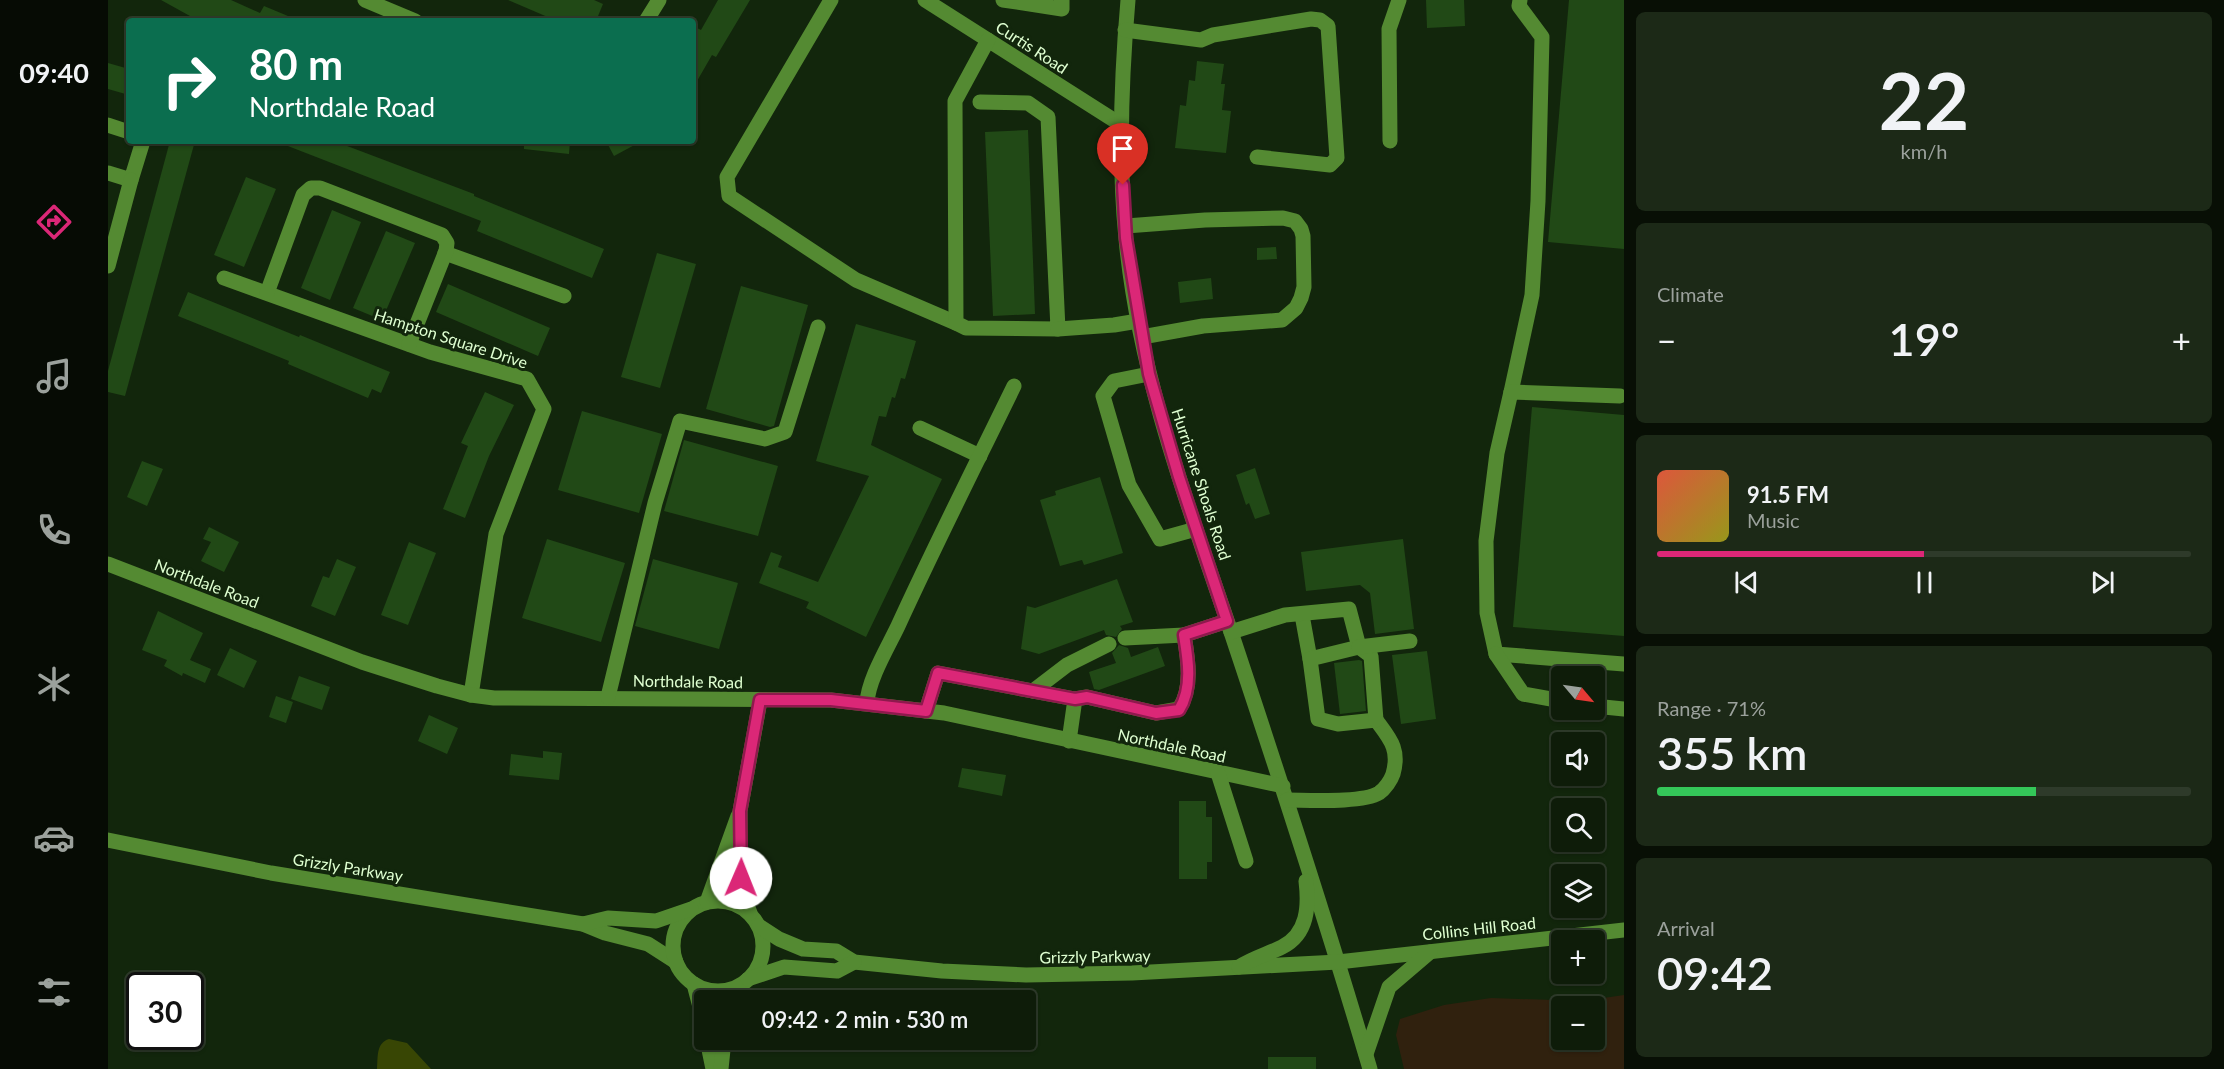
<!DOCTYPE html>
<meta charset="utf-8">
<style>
body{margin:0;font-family:Lato,sans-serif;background:#1c2917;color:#f1f3f6;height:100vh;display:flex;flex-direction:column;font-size:22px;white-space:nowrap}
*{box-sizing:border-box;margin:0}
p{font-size:20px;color:#9ba19c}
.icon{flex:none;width:33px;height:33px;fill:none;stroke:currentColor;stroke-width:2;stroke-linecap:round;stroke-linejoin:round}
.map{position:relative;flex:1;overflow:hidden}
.side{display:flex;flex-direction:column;gap:12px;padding:12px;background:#080f05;width:600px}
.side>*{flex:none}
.hud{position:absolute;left:18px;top:18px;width:570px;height:126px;border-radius:6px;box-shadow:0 2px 4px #0004,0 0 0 2px #2e3a2a;background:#0b6e4f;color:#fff;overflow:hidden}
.needle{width:39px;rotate:119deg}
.tools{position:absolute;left:1443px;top:666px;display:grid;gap:12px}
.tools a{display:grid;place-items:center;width:54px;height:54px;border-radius:6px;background:#0e1c09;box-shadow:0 2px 4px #0004,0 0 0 2px #2e3a2a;font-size:30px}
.speed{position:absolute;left:18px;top:972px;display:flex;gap:12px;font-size:30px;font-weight:700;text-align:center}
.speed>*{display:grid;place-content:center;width:78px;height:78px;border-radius:50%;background:#0e1c09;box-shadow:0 2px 4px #0004,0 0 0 2px #2e3a2a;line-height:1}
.speed .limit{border:3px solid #111;border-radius:9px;background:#fff;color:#111}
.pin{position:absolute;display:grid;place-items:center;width:51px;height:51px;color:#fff;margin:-62px -26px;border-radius:50% 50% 50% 0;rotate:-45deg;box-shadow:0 0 6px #0007}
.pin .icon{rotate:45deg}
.me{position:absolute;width:66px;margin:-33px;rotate:1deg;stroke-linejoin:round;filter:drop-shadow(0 0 4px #0008)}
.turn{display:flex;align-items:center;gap:21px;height:126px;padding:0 24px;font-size:27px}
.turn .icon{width:78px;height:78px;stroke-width:2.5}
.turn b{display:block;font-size:42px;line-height:51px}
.big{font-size:45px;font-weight:600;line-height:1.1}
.side .tile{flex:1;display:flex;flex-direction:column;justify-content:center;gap:9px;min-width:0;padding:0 21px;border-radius:9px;background:#1c2917}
.side .dial{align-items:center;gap:0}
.dial b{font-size:78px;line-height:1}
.song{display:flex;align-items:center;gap:18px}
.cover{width:72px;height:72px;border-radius:9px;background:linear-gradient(135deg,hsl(10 70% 55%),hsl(60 70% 35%))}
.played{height:6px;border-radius:3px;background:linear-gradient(90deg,#db2777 50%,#2e3a2a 50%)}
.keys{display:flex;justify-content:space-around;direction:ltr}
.heat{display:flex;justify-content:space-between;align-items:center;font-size:33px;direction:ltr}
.charge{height:9px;border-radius:4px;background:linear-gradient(90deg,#34c759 71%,#2e3a2a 0)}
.trip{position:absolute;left:586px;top:990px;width:342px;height:60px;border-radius:6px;background:#0e1c09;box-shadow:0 2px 4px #0004,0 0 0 2px #2e3a2a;font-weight:600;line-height:60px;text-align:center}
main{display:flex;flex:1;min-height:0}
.tab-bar{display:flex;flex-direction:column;width:108px;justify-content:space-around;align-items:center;background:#060b04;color:#9ba19c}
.tab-bar .icon{width:42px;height:42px}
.tab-bar .on{color:#db2777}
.tab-bar b{font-size:27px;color:#f1f3f6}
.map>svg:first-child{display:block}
</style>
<main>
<nav class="tab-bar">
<b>09:40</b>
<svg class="icon on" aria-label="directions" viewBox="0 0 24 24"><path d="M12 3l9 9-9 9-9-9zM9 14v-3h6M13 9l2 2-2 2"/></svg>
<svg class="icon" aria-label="music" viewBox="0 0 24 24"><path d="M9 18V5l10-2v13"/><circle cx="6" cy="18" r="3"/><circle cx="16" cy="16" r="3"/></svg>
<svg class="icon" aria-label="phone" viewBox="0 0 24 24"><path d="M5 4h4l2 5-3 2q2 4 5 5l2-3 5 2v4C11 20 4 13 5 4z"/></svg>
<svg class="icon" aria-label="climate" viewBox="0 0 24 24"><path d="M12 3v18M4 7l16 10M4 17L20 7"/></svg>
<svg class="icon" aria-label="car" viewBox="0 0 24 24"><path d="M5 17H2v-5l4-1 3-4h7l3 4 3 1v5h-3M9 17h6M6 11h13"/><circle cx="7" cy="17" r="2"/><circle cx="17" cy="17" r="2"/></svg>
<svg class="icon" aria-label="filters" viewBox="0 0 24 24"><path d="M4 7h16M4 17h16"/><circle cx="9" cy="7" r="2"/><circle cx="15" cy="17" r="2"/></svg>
</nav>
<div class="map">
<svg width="1516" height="1069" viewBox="0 0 1516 1069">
<rect width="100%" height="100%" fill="#12260c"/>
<path fill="#30210e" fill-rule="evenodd" d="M1516,995V1069H1296L1288,1035L1292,1019L1336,1005L1383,998L1475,1001ZM1486,1006V1040H1454V1006Z"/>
<path fill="#384604" d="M281,1039L299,1043L323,1069H269C270,1057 268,1043 281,1039Z"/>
<g fill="#214916">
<path d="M53,0H123L152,13L156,6L192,21H91Z"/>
<path d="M400,0H486L495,4L488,21H449Z"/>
<path d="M610,0H642L608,57L604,55L585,88V35L589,28L593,30Z"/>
<path d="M1318,0H1356L1357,26L1319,28Z"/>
<path d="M1461,0H1516V249L1440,242Z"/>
<path d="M1089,61L1116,64L1113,84H1117L1114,110L1123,111L1118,153L1067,148L1072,105L1078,106L1081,80L1087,81Z"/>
<path d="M0,63L21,69V95L0,89Z"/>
<path d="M920,130L927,314L885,316L877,132Z"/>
<path d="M62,141H87L17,396L0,392V371Z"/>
<path d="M167,141H226L366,194V196L496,249L484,278L369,231L373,221Z"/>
<path d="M416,141H462L461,154L416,149Z"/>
<path d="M498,141H534L506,156Z"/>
<path d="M138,177L168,189L136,267L106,255Z"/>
<path d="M224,210L253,222L222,300L193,288Z"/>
<path d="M278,231L307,243L274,320L245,308Z"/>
<path d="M1168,247L1169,259L1149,260V248Z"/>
<path d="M549,253L588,264L552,388L513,377Z"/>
<path d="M1103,278L1105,299L1072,303L1070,282Z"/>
<path d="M340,284L442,328L430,356L328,312Z"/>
<path d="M633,286L700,305L666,426L662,427L598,409Z"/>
<path d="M80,292L191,337L192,335L282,372L273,393L264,389L260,398L180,364L181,361L70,316Z"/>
<path d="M748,324L808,341L797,379L793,378L787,398L784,397L778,417L771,416L763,445L834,479L758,637L698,608L701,602L651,583L663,552L674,556L670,567L710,582L761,476L708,461Z"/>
<path d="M377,392L406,405L381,456L357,518L335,509L360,446L353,443Z"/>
<path d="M1424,407L1516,415V636L1405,627Z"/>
<path d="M474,411L554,434L531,513L450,490Z"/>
<path d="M576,440L670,466L650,536L556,511Z"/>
<path d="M34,461L55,469L39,506L19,497Z"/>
<path d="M1147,468L1162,514L1147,519L1141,503L1138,505L1128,475Z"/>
<path d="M992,477L1015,553L976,565L974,560L952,566L932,500L948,495L947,491Z"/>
<path d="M101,527L131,542L116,572L93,561L103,542L95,539Z"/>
<path d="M439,539L517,563L493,642L414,618Z"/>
<path d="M1295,539L1306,629L1267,634L1262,593L1252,585L1198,591L1193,552Z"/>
<path d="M301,542L328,553L300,625L273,615Z"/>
<path d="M229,559L248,567L227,616L203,606L215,576L221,578Z"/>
<path d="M545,559L630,583L611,649L527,626Z"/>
<path d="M1009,579L1025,622L1012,626L1014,629L1008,637L998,635L996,630L931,654L913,649L919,606L927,608Z"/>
<path d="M50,611L95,633L82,660L103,669L97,683L75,673L74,676L56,666L59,660L34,650Z"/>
<path d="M1011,645L1020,648L1023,657L1050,647L1057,666L991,690L986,689L981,672L1008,663L1004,653Z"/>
<path d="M122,648L149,661L136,688L109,675Z"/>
<path d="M1319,651L1328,719L1293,724L1284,655Z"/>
<path d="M1251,660L1254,661L1258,711L1232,714L1226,663Z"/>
<path d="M191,676L222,687L214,710L183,699Z"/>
<path d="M168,696L185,702L178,723L161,717Z"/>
<path d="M321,715L350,728L339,754L310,741Z"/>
<path d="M435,751L454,753L451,780L401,775L403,754L435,758Z"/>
<path d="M854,768L898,775L894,796L850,787Z"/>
<path d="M1071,801H1098V817H1104V862H1099V879H1071Z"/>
<rect x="1160" y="1057" width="48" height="12"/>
</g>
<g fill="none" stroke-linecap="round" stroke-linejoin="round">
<g stroke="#548a32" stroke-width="15">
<path d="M257,0L307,21"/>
<path d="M723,0L619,177L621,196L748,280L848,323"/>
<path d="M817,0L1012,124"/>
<path d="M895,0L954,9V0"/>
<path d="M1020,0C1013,80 1010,159 1018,239C1031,376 1080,505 1124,635C1172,779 1219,923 1262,1069"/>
<path d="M538,21L551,0"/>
<path d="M1017,30L1093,40L1105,35L1203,19L1212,20L1220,26L1229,158L1222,165L1149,157"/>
<path d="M872,102L920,103L940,117L950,329L858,328L848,323L847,101L880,40"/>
<path d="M0,125L21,132"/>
<path d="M1282,141L1281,29L1291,0"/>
<path d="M0,173L23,180L35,141"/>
<path d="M1018,226L1097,220L1175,218L1187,221L1193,229L1195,236L1196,287L1193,298L1188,308L1174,320L1095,326L1034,337"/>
<path d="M337,253L456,296"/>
<path d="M0,266L23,180"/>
<path d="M116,278L322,352L419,379L436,409L388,534L363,695"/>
<path d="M159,293L195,195L203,188H212L334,235L339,243L338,251L301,344"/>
<path d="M950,329L1006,325L1030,321"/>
<path d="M1041,374L1006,381L995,396L1021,485L1052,539L1088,529"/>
<path d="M1403,392L1424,295L1430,201L1434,37L1411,6L1412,0"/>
<path d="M1512,396L1403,392L1389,453L1378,541L1379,613L1388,654L1516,664"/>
<path d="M812,428L872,456"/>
<path d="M0,564L254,662L329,686L363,695L386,698L723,700L836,713L1175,786"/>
<path d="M1194,615L1202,659"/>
<path d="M1123,632L1177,615L1241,609L1251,647L1202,659L1210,719L1230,724L1268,720C1282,739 1292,749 1285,774C1283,780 1277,789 1271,793C1255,803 1201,800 1179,800"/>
<path d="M1017,638L1076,635"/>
<path d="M1251,647L1263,656L1268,720"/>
<path d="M1251,647L1302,641"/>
<path d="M1388,654L1415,694L1454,701"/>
<path d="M925,691L959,665L1001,644"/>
<path d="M500,697L547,503L572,421L657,439L677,432L710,327"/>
<path d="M759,703C760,680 780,647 790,626C827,545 867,466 906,386"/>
<path d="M1486,706L1516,709"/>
<path d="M818,711L830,673L967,699"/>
<path d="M961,741L967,699L979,697L1048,713L1071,709C1085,688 1080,659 1076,635L1119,621"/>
<path d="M1110,773L1138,861"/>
<path d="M0,840L163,873L475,924L497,933L540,944L568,962"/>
<circle cx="610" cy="946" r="45"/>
<path d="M599,902L630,816"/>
<path d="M642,913L632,887V811L652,701"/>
<path d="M475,924L500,918L548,921L583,909"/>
<path d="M651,926L671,939L695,949L728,951L746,962L834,971L918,975L1024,973L1230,962L1516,930"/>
<path d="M1131,967C1145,958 1160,954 1174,947C1200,934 1201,906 1198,881"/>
<path d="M640,979L676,967L729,971L746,962"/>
<path d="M586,984L597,1026"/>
<path d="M599,1040L605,1069"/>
<path d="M1258,1054L1281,987L1322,952"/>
<path d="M613,1069L616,1040"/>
</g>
</g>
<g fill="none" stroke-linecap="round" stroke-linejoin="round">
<defs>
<path id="route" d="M633,878L632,811L652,700H723L818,711L830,673L967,699L979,697L1048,713L1071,710C1085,688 1080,659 1076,635L1119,621L1071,477L1041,374L1018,238L1015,185"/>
</defs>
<use href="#route" stroke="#8e194d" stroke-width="15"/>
<use href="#route" stroke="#db2777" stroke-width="10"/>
</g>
<g text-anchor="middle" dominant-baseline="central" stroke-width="6" stroke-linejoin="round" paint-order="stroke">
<g font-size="16" fill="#dfffd1" stroke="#12260c">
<text transform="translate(924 47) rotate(33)">Curtis Road</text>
<text transform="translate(343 338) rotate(18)">Hampton Square Drive</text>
<text transform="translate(1094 484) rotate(72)">Hurricane Shoals Road</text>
<text transform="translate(99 583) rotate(21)">Northdale Road</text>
<text transform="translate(580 681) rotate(1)">Northdale Road</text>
<text transform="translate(1064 745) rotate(12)">Northdale Road</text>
<text transform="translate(240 867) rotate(9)">Grizzly Parkway</text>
<text transform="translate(1371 928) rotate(-6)">Collins Hill Road</text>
<text transform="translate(987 956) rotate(-1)">Grizzly Parkway</text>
</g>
</g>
</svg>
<div class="tools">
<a><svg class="needle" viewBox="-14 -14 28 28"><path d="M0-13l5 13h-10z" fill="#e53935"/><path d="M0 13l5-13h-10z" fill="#9ba19c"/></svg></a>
<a><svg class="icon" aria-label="sound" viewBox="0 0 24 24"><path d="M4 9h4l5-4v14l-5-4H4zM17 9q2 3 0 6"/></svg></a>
<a><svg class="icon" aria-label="search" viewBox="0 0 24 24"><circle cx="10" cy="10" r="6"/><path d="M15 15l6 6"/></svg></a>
<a><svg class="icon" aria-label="layers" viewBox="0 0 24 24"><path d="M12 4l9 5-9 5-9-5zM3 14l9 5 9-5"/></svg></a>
<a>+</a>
<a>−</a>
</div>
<div class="speed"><div class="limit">30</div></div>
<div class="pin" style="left:1015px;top:185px;background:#d93025"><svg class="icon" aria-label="arrive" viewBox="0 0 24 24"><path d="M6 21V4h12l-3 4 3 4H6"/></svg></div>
<svg class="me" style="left:633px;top:878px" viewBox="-20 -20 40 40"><circle r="19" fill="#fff"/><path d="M0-13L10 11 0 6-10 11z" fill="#db2777"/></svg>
<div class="trip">09:42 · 2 min · 530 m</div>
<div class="hud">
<div class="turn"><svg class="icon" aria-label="right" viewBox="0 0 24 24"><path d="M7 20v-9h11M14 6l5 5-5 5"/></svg><div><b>80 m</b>Northdale Road</div></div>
</div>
</div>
<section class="side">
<div class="tile dial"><b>22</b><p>km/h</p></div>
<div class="tile"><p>Climate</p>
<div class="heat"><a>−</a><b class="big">19°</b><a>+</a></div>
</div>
<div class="tile">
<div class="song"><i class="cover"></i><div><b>91.5 FM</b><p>Music</p></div></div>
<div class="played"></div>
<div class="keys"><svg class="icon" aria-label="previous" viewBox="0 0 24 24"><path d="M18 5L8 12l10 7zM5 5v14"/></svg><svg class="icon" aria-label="pause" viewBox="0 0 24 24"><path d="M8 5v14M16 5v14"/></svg><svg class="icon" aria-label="next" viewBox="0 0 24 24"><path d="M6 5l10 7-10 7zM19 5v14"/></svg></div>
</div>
<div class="tile"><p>Range · 71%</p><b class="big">355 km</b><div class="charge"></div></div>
<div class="tile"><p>Arrival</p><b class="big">09:42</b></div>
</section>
</main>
